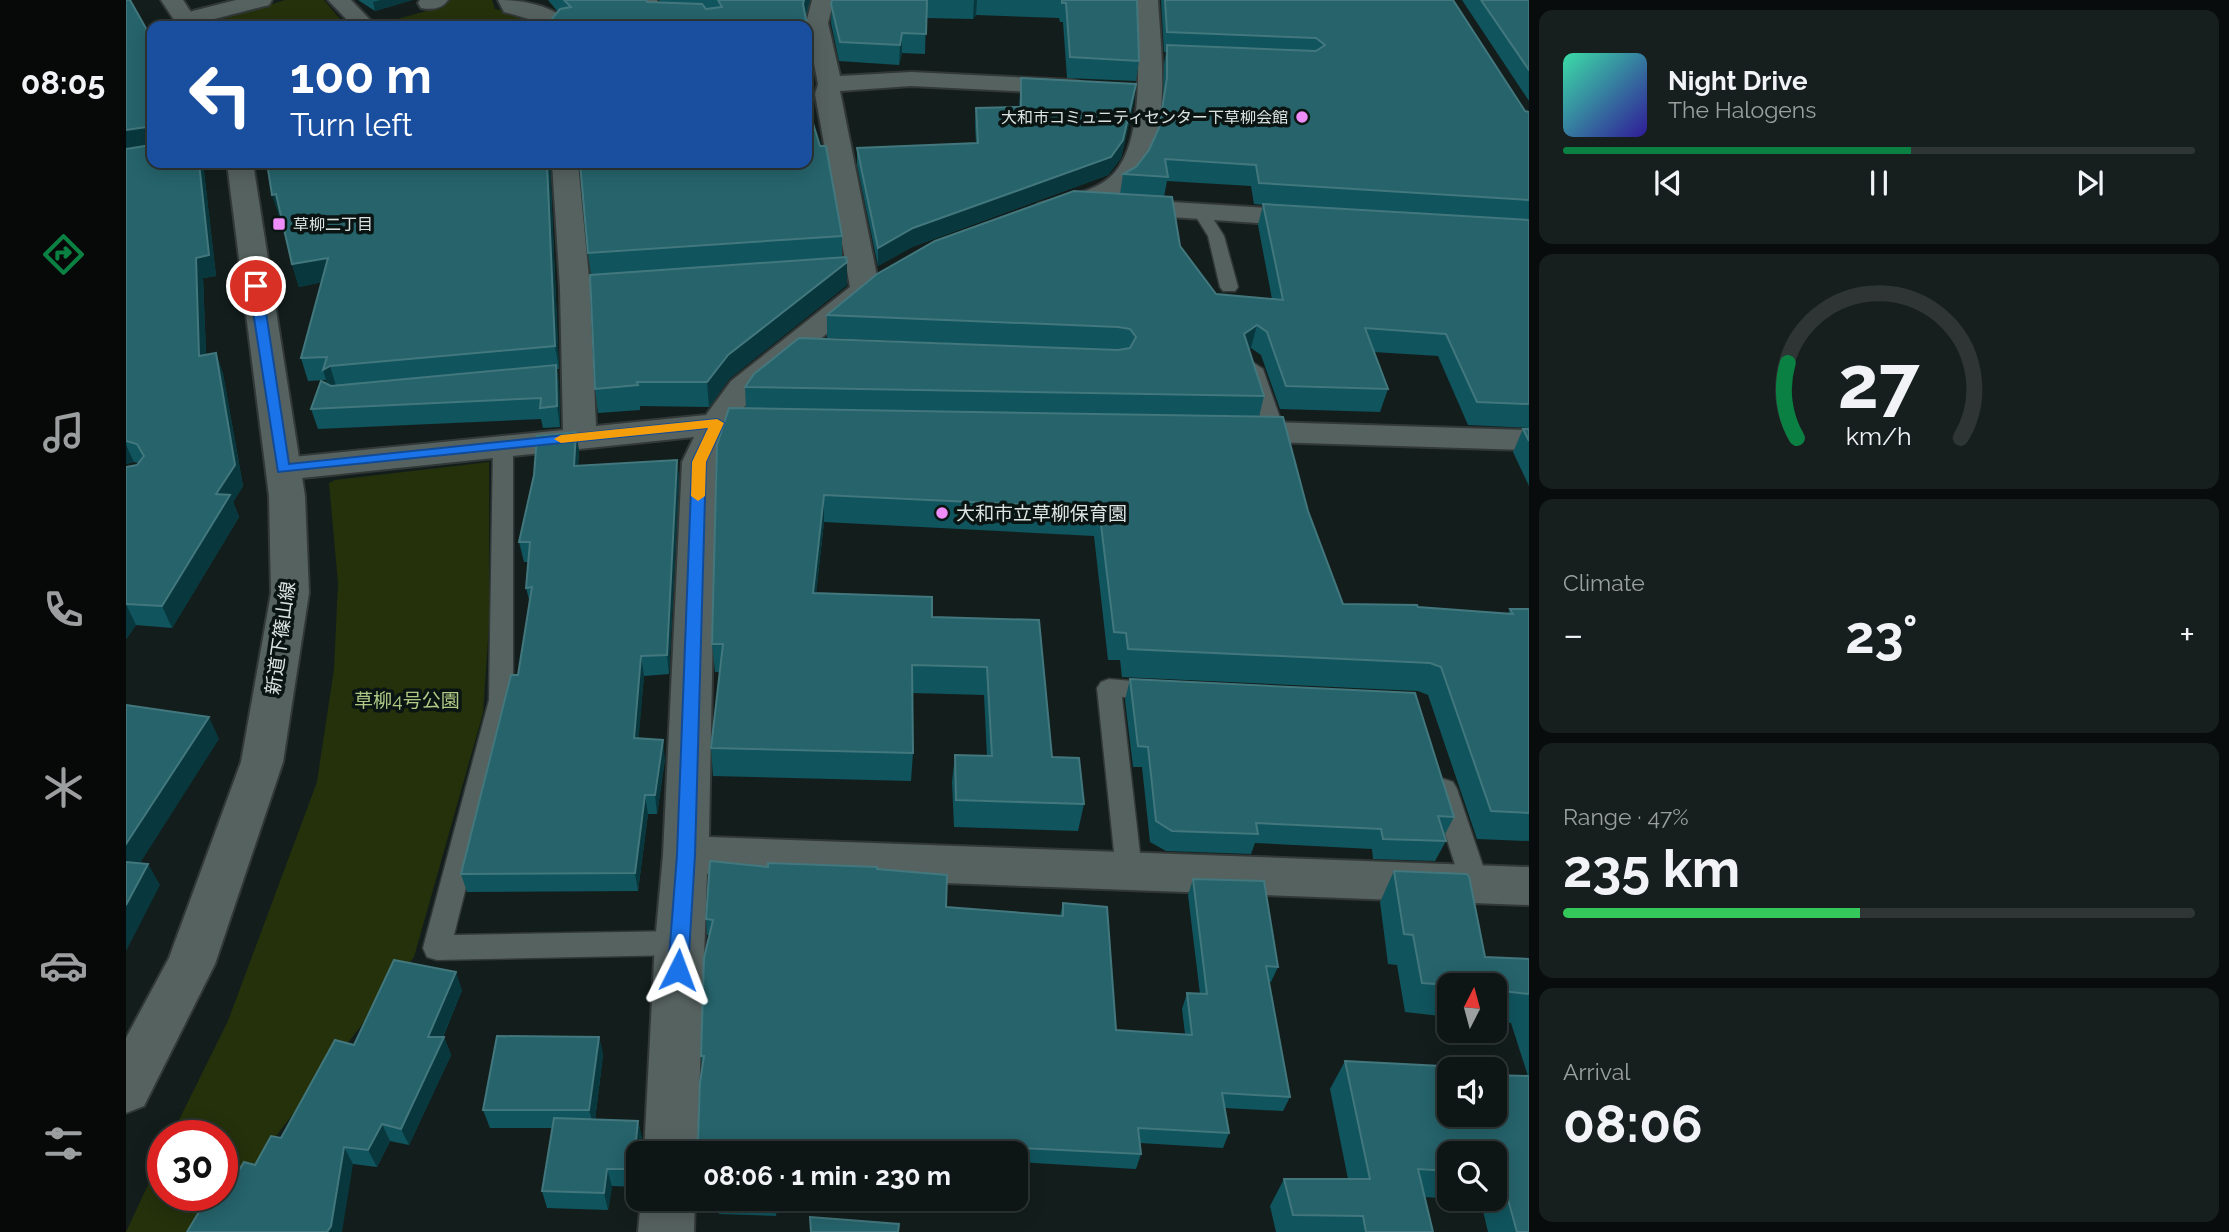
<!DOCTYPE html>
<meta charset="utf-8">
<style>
body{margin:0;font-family:Raleway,"Noto Sans JP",sans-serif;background:#171f1e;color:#f1f3f6;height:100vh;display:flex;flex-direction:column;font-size:26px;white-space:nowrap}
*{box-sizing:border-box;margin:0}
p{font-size:23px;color:#9b9fa0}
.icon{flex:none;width:38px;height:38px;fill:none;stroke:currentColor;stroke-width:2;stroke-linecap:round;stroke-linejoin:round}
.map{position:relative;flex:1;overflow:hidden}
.drawer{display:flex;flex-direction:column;gap:10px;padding:10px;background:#080c0c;width:700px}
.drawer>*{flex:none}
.hud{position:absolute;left:21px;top:21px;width:665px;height:147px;border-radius:14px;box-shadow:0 4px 18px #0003,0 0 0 2px #2e3534;background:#1a4fa0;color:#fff;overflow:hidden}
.needle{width:46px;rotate:6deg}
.buttons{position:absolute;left:1311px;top:973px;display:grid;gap:14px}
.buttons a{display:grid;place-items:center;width:70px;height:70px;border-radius:14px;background:#0e1615;box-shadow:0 4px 18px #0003,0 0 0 2px #2e3534;font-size:35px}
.speed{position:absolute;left:21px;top:1120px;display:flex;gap:14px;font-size:35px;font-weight:700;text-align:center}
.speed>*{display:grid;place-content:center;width:91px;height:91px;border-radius:50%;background:#0e1615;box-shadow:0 4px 18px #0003,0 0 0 2px #2e3534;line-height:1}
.speed .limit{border:10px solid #d22;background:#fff;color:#111}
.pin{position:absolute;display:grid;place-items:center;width:60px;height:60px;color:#fff;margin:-30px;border:4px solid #fff;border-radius:50%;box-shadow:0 2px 7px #0007}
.me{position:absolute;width:77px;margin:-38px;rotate:3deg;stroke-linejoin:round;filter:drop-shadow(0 0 5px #0008)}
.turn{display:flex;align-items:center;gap:24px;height:147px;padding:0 28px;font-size:32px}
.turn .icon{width:91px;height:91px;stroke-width:2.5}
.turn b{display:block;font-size:49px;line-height:60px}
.big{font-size:52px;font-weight:700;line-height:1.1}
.drawer .tile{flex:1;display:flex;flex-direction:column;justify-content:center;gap:10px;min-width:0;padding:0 24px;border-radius:14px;background:#171f1e}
.drawer .dial{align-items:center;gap:0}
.dial svg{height:182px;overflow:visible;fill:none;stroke:#2e3534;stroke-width:7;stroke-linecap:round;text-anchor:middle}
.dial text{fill:#f1f3f6;stroke:none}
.song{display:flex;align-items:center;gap:21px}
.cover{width:84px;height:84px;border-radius:10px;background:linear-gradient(135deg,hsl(160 70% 55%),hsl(250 70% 35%))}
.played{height:7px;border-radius:4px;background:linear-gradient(90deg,#0b8043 55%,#2e3534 55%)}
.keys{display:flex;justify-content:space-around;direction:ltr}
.heat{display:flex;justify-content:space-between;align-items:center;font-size:38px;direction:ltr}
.charge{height:10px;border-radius:5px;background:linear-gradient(90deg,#34c759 47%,#2e3534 0)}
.trip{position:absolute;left:500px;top:1141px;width:402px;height:70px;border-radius:14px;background:#0e1615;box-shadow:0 4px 18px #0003,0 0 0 2px #2e3534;font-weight:700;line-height:70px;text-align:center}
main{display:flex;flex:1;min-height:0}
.tabs{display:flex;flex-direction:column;width:126px;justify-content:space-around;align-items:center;background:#060908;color:#9b9fa0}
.tabs .icon{width:49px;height:49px}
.tabs .on{color:#0b8043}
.tabs b{font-size:32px;color:#f1f3f6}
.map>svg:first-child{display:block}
</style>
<main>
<nav class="tabs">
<b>08:05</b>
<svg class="icon on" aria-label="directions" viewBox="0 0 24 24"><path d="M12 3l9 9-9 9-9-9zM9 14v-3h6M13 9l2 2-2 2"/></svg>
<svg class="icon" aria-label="music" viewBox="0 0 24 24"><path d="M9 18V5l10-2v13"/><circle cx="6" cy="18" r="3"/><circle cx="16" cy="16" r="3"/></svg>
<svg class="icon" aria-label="phone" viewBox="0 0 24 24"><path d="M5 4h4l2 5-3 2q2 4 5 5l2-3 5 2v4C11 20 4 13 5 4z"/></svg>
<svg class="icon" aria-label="climate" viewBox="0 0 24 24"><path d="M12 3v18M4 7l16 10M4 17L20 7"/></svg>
<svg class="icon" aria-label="car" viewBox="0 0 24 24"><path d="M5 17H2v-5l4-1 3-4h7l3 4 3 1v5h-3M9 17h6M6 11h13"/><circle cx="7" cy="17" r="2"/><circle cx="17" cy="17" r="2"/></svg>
<svg class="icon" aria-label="filters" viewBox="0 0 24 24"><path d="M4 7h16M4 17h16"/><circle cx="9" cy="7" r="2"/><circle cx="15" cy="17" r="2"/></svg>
</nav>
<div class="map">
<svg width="1403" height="1232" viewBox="0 0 1403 1232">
<rect width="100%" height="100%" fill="#131e1c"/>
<g fill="#25310b">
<path d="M159,0H198L220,26H98L94,20Z"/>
<path d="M323,0H366L369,9L404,16L415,26H260L257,23L311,8Z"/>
<path d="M363,462V625L357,713L288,957L76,1232H0L37,1153V1195H96V1136H45L102,1021L191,782L208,669L212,583L203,483L209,480Z"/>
</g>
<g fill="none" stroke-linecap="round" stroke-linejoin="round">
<defs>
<g id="lane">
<path d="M519,0H531L535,12L589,14L594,26H581L579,21L524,19Z"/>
<path d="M1075,207L1081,209L1098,236L1112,287L1109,291H1097L1094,287L1082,236L1067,212Z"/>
<path d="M1128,363L1137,369L1159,432L1156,436H1142L1139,432L1119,369Z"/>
<path d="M377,439L384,441L387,445V700L328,935L553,931L563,934L567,943L563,952L553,955L311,960L301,957L297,948L363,700L367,445L370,441Z"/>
<path d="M983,679L1041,684L1045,690L1041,696L1033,699L996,697L1016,871L1012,879L1003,882L994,879L990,871L971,688L975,682Z"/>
<path d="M1318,779L1327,782L1331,789L1363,884L1359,892L1349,895L1339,892L1335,884L1305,789L1309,782Z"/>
</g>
<g id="street">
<path d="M110,0H146L143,5L61,26L51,25L48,20L51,15Z"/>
<path d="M202,0H225L250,26H227Z"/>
<path d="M294,0H322C316,9 305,10 295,8L292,3Z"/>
<path d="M372,0C395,0 430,5 445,26C419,27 404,18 378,12Z"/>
<path d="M686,0H708L702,23L714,76L785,72L946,80L955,82L958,87L955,92L946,94L785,86L714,91L752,281L757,287L627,395L615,412L626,415L631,422L626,429L603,433L590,462L583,837L1403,867V905L581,874L571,1153H518L529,943L537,855L556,462L568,437L157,480L145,477L140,469L145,461L157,458L437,430L434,288L426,163H452L463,278L517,274L527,277L532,283L527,289L464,296L470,426L580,415L605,381L724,287L689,94L692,84L680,23Z"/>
<path d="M1010,0H1032C1035,53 1049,152 1002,190C984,204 954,209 932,216L922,218L912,216L908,210L912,204C934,198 965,193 983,178C1022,147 1011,45 1010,0Z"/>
<path d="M997,199L1188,211L1198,213L1202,219L1198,225L1188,227L987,213L983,207L987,201Z"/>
<path d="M1108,421L1403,430V450L1108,441L1096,438L1091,431L1096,424Z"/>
<path d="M515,1199H569L568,1232H512Z"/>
</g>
<g id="secondary">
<path d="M35,0H57L74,26H52Z"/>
<path d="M101,163H127L179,496L183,593L157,762L89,964L18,1106L0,1113V1038L43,958L115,762L145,593L143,496Z"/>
</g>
</defs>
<use href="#lane" stroke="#323837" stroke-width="3"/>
<use href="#street" stroke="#323837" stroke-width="4"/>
<use href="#secondary" stroke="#323837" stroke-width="4"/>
<use href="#lane" fill="#566260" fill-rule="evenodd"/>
<use href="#street" fill="#566260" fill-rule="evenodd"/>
<use href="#secondary" fill="#566260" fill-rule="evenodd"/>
</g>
<g fill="#10545d" fill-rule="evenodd">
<path d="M0,0L26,39V163H77L90,276L77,278L80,355L90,353L97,374L117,486L107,502L113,517L46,628L10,625L0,639V467L11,465L12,463L8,462L0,464Z"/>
<path d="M232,0H286L249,11Z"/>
<path d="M422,0H520L521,2H534L533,0H684L680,16L684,40L685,60H683V69H681V26L432,12Z"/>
<path d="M706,0H1011L1013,61L1010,81L941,78L937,22H934L933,18L850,15L847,19L800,18L799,54L776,53L773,65L713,61L705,23Z"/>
<path d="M1035,0H1327L1399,111L1403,112V428L1342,425L1312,356L1248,352L1262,389L1254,412L1154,409L1135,355L1125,348L1123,349L1138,396L1133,417L1182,511L1217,604L1292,607L1382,614L1384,609H1403V841L1351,839L1302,695L1292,691L996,677L994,660H982L968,536L698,522L690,593L806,617L913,620L926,757L958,804L952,831L828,827L826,782L829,755L861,756L858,695L786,693L787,753L785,781L587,776L585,748L594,672H589L586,644L620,409L619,387L990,350L701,338V315L994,194L997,174L1010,167L1023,150L1032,129L1037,99L1038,64L1040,52H1038ZM1041,181L1125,186L1128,204L1137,205L1132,225L1146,299L1090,294L1054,246L1038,197Z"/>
<path d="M1336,0H1403V101Z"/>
<path d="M895,78L1010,84L1008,101L995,158L982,175L786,247L752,266L731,165V148L850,143L849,125L850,108L893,107Z"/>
<path d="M141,163H424L433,369H431L433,385L434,427L417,428L415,419L192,429L185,409L201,384L200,380L182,381L175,358L195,282L173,287L166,264L155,216H153Z"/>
<path d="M716,236V258L721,262V285L603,379L583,407L514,406V410L472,413L469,389L465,275L462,253Z"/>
<path d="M1397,429H1403V486L1387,452Z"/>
<path d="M450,432L453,451L452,466L551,460L553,480L543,674L518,676L512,739L539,759L531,814H522L512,891L341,892L335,874L392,675L404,603L400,588L403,562H398L393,542Z"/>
<path d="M1004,679L1328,817L1318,836L1320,841L1309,861L1247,859L1246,849L1129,843L1125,854L1040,851L1024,842L1016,767H1007L999,700Z"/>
<path d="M642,867L751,869L820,907L934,916L937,903L990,1030L1059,1034L1056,1009L1061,993L1074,994L1062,895L1067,879L1152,967L1145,982H1143L1164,1097L1157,1111L1099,1108L1103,1133L1097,1148L1014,1143L1015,1154L1010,1169L891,1162V1153H563L562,1147L572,1139L576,1068L575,1056L583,935H581L580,919Z"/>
<path d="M1268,871L1359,957L1403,959V1232H1362L1357,1211H1354L1351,1200L1298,1197L1307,1232H1150L1144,1206L1158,1179H1222L1204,1089L1219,1061L1317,1072L1402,1076L1385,1023L1368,1021V985H1323V1017L1279,1012L1271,965L1262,964L1254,902ZM1323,1153H1368V1199H1323Z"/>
<path d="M336,990L317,1037H318L325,1055L283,1145L264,1141L251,1167L227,1164L97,1197L155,1138L228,1045Z"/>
<path d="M473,1037L477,1055L469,1120L512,1121L516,1139L514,1153H513L511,1187L486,1186L482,1210L421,1208L416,1191L427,1128H364L357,1110Z"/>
<path d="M591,1199H652L650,1216L593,1214Z"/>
</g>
<g fill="#08383d">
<path d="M255,0H286L249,11L247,2Z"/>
<path d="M678,0H684L677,24V4Z"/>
<path d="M848,0H851L850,15L847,19Z"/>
<path d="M776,33V53L773,65L774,45Z"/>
<path d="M1010,84L1008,101L995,158L982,175L786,247L752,266V248L787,228Z"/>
<path d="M21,127L22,141L24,147L0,150V130Z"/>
<path d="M73,163H77L90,276L77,278L81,377L73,356L70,258Z"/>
<path d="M421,163H424L433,369L429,346Z"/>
<path d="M150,194L157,216H153L146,195Z"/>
<path d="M202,258L208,280L173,287L166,264Z"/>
<path d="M721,262V285L603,379L583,407L581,382L602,355Z"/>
<path d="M1131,325L1125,348L1112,357L1118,334Z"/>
<path d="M90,353L97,374L117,486L107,502L113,517L46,628L36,606Z"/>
<path d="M430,365L433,385L434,427L431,406Z"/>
<path d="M204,366L211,389L204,393L197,370Z"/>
<path d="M450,432L453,451L451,486L448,466Z"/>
<path d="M0,445L8,462L0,464Z"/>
<path d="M551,460L553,480L543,674L541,655Z"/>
<path d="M698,495V522L687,621V593Z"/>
<path d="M0,604L10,625L0,639Z"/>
<path d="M515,656L518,676L511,758L508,738Z"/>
<path d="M83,717L93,739L2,882L0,880V844Z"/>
<path d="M537,740L539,759L531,814L529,795Z"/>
<path d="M519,795L522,814L512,891L509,873Z"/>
<path d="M22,864L34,885L0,951V905Z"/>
<path d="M330,972L336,990L309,1055L302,1037Z"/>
<path d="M318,1037L325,1055L283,1145L275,1129Z"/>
<path d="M473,1037L477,1055L468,1128L463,1110Z"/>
<path d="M512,1121L516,1139L514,1153H513V1168L511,1187L507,1169Z"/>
<path d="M256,1124L264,1141L251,1167L242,1150Z"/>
<path d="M218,1147L227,1164L216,1232H201Z"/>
<path d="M481,1169L486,1186L482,1210L478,1193Z"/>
<path d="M649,1199H652L650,1216L649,1202Z"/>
</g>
<g fill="#26636b" stroke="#42777d" stroke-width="2">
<path d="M0,0H4L26,39V163H73L83,255L70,258L73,356L90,353L109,465L90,494L104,495L36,606L0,604V467L11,465L18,456L11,444L0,441V149L25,145L22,141L21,127L0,130Z"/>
<path d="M438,0H520L521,2L576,4L580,9L596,7L592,0H678L677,4L684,40H681L683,49H681V26H420L434,9L445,7Z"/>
<path d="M706,0H801L800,34L776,33L774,45L714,42L705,4Z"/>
<path d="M936,0H1011L1013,61L944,57L940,3H936Z"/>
<path d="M1039,0H1327L1399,111L1403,112V200L1133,183L1130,165L1039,159L1042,177L997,174L1010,167L1023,150L1033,128L1041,78V45L1190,51L1199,45L1190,38L1041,32Z"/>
<path d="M1355,0H1403V70Z"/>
<path d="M895,78L1010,84L997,140L985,157L787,228L752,248L731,148L852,143L850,108L895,107Z"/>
<path d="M681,104L694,146H700L716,236L462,253L454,163H681Z"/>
<path d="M141,163H421L429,346L204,366L197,370L201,357L175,358L202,258L166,264L150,194L146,195Z"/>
<path d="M948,191L1046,197L1054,246L1090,294L1157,300L1137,204L1403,220V404L1351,402L1320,334L1239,328L1262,389L1160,386L1141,332L1131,325L1118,334L1138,396L619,387L628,374L673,338L992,350L1004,348L1010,337L1004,329L992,327L701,315L751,274L809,241Z"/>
<path d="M720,257L721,262L602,355L581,382H511L512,385L469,389L464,275Z"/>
<path d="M430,365L431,406L414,408L415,398L185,409L195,381L205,386Z"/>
<path d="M603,408L1157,417L1182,511L1217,604L1291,605L1292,607L1387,614L1384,609H1403V813L1365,811L1315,667L1304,663L1002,649L1000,633L988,632L973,508L698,495L687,593L806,597V617L913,620L926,757L953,758L958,804L830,800L829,755L866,756L861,667L786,665L787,753L585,748L597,644H586L591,445Z"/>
<path d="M1397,429H1403V441Z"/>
<path d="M450,432L448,466L551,460L541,655L515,656L508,738L537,740L529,795H519L509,873L335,874L385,675H392L406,587L400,588L404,542H393L408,475L411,436Z"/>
<path d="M1004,679L1289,693L1328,817L1312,816L1320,841L1257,839L1255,829L1130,823L1132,834L1046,831L1030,821L1022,747L1012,746Z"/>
<path d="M0,705L83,717L0,844Z"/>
<path d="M584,861L642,867V863L751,867V869L821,875L820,907L937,916V903L981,907L990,1030L1066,1035L1061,993L1081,994L1067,879L1138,881L1152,967L1140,966L1164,1097L1096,1093L1103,1133L1012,1128L1015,1154L756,1141V1152L657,1144L655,1153H597L598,1151L562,1147L563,1141L572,1139L574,1082L578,1056H575L578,958L587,920L580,919Z"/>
<path d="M0,862L22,864L0,905Z"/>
<path d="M1268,871L1340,874L1343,876L1359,957L1403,959V994L1368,990V985H1323L1296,983L1287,935L1278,934Z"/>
<path d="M268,960L330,972L302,1037H318L275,1129L256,1124L242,1150L218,1147L205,1226L201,1232H61L83,1195H90L97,1197L118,1162L129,1165L145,1136L155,1138L209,1040L228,1045Z"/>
<path d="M371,1036L473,1037L463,1110H357Z"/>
<path d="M1219,1061L1315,1066L1317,1072L1323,1073V1115H1368V1075L1403,1076V1232H1391L1378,1185H1375L1372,1174H1368V1153H1323V1171L1292,1169L1307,1232H1240L1237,1216L1167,1215L1158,1179H1244Z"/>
<path d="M428,1118L512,1121L507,1169H481L478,1193L416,1191Z"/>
<path d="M591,1199H649V1202L591,1200Z"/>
<path d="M684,1217L773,1224L772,1232H685Z"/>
</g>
<path fill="#1a73e8" stroke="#114b97" stroke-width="2" d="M130,283L136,286L163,464L591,419L598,423L580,462L569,855L562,970L559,976L552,978L545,976L542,970L551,855L566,462L582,428L152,472L123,286Z"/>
<path fill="#f59e0b" d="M591,419L598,423L580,462L579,496L572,501L565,496L566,462L582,428L435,443L428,439L435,435Z"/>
<g fill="#ee8cf8" stroke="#0a1513" stroke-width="2.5">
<circle cx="1176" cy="117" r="7"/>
<rect x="146" y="217" width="14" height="14" rx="3.5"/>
<circle cx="816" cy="513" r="7"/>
</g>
<g text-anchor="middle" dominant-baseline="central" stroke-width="7" stroke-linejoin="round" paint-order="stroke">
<g font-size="16" fill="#dbe2e0" stroke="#0a1513" text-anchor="end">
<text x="1162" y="117">大和市コミュニティセンター下草柳会館</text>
<text x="167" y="224" text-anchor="start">草柳二丁目</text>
</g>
<g font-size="19" fill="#dbe2e0" stroke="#0a1513" text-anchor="start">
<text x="830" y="513">大和市立草柳保育園</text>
</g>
<g font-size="19" fill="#dbe2e0" stroke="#0a1513">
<text transform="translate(154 638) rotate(-82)">新道下篠山線</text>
</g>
<g font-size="19" fill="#b0ca86" stroke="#0a1513">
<text x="281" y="700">草柳4号公園</text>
</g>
</g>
</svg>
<div class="buttons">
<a><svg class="needle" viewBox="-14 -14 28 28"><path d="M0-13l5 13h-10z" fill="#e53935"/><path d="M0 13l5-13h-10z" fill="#9b9fa0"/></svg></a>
<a><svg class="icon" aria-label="sound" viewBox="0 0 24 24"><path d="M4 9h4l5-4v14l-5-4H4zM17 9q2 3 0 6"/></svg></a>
<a><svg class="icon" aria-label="search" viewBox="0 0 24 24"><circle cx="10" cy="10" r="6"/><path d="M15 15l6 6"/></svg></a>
</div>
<div class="speed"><div class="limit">30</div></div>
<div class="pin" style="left:130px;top:286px;background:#d93025"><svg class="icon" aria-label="arrive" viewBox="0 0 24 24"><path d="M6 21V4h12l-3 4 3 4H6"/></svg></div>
<svg class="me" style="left:552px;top:970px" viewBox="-20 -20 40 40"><path d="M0-17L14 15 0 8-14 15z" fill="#1a73e8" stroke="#fff" stroke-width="4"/></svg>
<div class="trip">08:06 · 1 min · 230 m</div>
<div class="hud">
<div class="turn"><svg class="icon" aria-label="left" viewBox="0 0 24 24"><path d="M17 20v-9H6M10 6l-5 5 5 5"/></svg><div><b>100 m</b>Turn left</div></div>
</div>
</div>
<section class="drawer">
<div class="tile">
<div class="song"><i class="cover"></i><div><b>Night Drive</b><p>The Halogens</p></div></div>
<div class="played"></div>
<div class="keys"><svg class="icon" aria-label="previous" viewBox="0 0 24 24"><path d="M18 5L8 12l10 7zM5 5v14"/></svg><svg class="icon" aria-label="pause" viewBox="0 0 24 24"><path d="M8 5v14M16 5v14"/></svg><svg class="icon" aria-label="next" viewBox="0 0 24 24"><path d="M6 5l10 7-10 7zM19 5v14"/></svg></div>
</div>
<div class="tile dial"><svg viewBox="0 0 100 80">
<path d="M14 69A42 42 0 1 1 86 69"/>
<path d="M14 69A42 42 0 0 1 10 36" stroke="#0b8043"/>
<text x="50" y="56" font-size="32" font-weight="700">27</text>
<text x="50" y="72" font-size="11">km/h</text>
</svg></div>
<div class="tile"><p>Climate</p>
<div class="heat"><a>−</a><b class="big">23°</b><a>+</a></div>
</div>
<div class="tile"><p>Range · 47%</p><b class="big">235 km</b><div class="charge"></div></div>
<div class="tile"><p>Arrival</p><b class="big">08:06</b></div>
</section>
</main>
